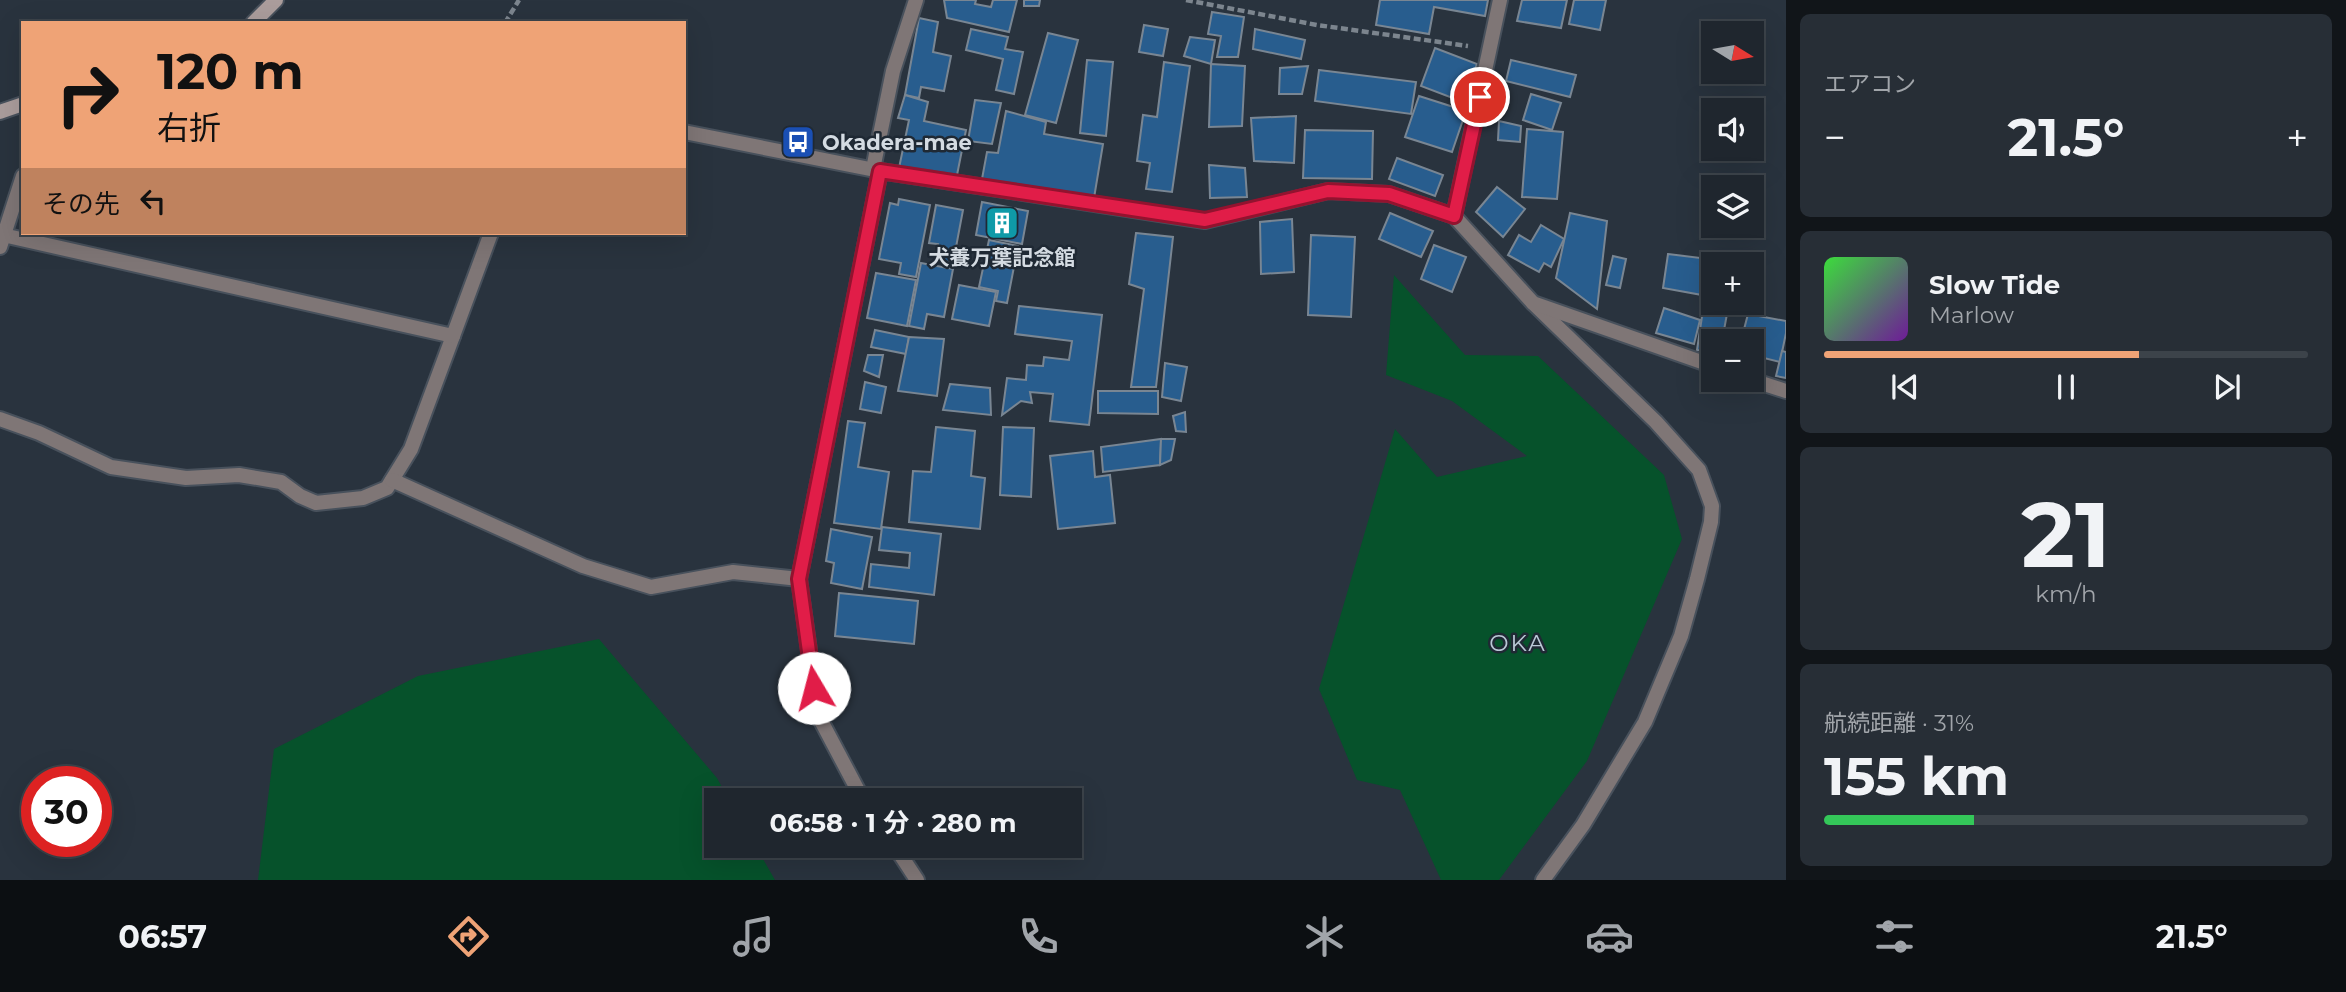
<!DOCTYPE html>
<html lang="ja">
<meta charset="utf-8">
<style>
body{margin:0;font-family:Montserrat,"Noto Sans JP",sans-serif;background:#272e36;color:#f1f3f6;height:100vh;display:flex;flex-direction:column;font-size:26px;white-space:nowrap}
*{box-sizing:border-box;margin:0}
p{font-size:23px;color:#a1a5aa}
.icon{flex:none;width:38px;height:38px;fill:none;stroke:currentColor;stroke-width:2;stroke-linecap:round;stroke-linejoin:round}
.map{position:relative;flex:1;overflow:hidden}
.side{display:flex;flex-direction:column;gap:14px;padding:14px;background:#111519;width:560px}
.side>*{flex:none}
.hud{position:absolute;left:21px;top:21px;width:665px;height:214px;border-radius:0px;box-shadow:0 7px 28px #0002,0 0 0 2px #3c434a;background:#efa376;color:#111;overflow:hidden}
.needle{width:46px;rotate:101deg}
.controls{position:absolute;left:1701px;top:21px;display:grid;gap:14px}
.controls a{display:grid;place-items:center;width:63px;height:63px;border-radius:0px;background:#1f262e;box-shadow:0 7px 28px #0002,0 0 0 2px #3c434a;font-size:35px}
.speed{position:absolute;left:21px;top:766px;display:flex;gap:14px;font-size:35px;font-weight:700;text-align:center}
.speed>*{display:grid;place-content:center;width:91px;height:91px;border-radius:50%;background:#1f262e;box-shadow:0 7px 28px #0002,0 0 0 2px #3c434a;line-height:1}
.speed .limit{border:10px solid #d22;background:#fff;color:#111}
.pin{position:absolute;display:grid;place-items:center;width:60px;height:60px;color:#fff;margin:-30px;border:4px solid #fff;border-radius:50%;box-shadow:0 2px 7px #0007}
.me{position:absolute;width:77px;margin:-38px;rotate:352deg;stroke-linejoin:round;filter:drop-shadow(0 0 5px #0008)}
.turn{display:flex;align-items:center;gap:24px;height:147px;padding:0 21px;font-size:32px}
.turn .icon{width:91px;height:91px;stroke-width:2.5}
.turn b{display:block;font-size:49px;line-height:60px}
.then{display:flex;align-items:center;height:66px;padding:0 21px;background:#0003;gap:14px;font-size:26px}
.big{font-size:52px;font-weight:700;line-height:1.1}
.side .tile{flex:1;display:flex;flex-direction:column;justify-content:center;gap:10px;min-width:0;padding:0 24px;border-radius:10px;background:#272e36}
.side .dial{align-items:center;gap:0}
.dial b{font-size:91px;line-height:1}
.song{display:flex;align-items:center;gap:21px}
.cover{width:84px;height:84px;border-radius:10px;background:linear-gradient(135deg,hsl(120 70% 55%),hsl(280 70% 35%))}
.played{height:7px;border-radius:4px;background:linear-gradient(90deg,#efa376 65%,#3c434a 65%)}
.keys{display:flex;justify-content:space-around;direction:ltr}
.heat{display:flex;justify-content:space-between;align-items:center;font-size:38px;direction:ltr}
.charge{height:10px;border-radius:5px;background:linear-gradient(90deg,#34c759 31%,#3c434a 0)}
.trip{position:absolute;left:704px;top:788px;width:378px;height:70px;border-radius:0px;background:#1f262e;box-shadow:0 7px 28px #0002,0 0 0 2px #3c434a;font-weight:700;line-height:70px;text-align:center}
.tabs{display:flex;height:112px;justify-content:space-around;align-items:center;background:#0c0f12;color:#a1a5aa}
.tabs .icon{width:49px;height:49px}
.tabs .on{color:#efa376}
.tabs b{font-size:32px;color:#f1f3f6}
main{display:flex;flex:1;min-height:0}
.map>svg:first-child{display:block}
</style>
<main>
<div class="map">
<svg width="1786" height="880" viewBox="0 0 1786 880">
<rect width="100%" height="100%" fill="#29333e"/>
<g fill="#06522b">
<path d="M1394,275L1465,355L1538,356L1664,475L1682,539L1587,761L1499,880H1441L1400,790L1357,780L1319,689L1395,429L1437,477L1527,456L1452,401L1386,375Z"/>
<path d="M599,639L717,778L729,800H716V845H755L775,880H258L274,749L418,676Z"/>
</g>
<g fill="#285d8e" stroke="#798693" stroke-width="2">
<path d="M944,0H976L975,4L991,7L993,0H1017L1009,32L947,18Z"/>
<path d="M1024,0H1040L1039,6H1024Z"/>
<path d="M1380,0H1488L1485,16L1434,7L1429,34L1376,25Z"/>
<path d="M1522,0H1567L1561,28L1517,21Z"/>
<path d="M1574,0H1606L1600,30L1569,24Z"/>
<path d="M1212,12L1244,17L1238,57H1217L1221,36L1208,34Z"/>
<path d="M919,18L938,22L933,52L951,56L944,91L921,87L919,98L905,95Z"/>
<path d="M1144,25L1168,29L1163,56L1139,52Z"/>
<path d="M971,29L1008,37L1005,49L1023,52L1014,94L996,90L1003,59L966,50Z"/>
<path d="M1255,29L1305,40L1301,59L1253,49Z"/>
<path d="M1048,33L1078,40L1056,123L1025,115Z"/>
<path d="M1190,37L1215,40L1211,64L1184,56Z"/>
<path d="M1435,48L1477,64L1463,102L1421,86Z"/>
<path d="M1087,60L1113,62L1106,136L1080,133Z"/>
<path d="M1511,60L1576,75L1570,97L1506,81Z"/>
<path d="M1164,62L1190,66L1172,192L1146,189L1150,163L1137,161L1143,115L1157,117Z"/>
<path d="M1211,64L1245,66L1242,126L1209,127Z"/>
<path d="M1308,66L1302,94H1279L1280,68Z"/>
<path d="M1319,70L1416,82L1411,114L1315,101Z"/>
<path d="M1531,94L1561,103L1552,130L1523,120Z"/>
<path d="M905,95L928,102L924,121L966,130L956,180L899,168L909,120L898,118Z"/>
<path d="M1419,96L1466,111L1452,152L1405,137Z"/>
<path d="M975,100L1001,103L992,144L968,141Z"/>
<path d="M1006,111L1046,122L1044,134L1103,144L1094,198L982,179L987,152L998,153Z"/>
<path d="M1296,116L1294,163L1254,161L1251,118Z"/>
<path d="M1499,121L1521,126L1520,142L1498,140Z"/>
<path d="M1527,129L1563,132L1557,199L1522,197Z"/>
<path d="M1305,130L1373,131L1372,179L1303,178Z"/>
<path d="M1397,158L1443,175L1435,196L1389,179Z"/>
<path d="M1209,165L1245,168L1247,197L1210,198Z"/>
<path d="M1497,187L1525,209L1503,237L1476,212Z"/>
<path d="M899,199L930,205L916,277L899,274L901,263L879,259L890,203L898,205Z"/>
<path d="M982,202L1028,211L1022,244L976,235Z"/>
<path d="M936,205L963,210L953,263L935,259L938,244L929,243Z"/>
<path d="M1390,213L1433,231L1421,257L1379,239Z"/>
<path d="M1570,213L1607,221L1597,309L1556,278Z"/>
<path d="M1292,219L1294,272L1261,274L1260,222Z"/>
<path d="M1541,225L1564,239L1551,267L1544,263L1539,272L1508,255L1519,235L1531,242Z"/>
<path d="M1136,233L1173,237L1156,387H1131L1144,289L1129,284Z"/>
<path d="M1311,235L1355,237L1351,317L1308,315Z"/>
<path d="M989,240L1018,246L1007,303L996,301L998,291L979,287Z"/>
<path d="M1434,245L1466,257L1452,292L1421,279Z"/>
<path d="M1668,254L1709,259L1702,295L1663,288Z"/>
<path d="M1613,256L1626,259L1620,288L1606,285Z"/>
<path d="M1711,256L1735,259V264H1713V303H1729L1722,341H1713V352L1697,350Z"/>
<path d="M921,263L953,269L944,317L927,314L924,329L909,326Z"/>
<path d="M876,273L916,280L907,326L867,318Z"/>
<path d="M959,285L996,292L989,326L952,319Z"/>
<path d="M1019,306L1102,315L1089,425L1050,421L1053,394L1030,392L1032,403L1021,401L1002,415L1007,378L1026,380L1027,365L1043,366L1044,357L1069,360L1072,341L1015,334Z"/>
<path d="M1664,308L1700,320L1694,344L1656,333Z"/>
<path d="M1748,314L1786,321V333L1780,362L1752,355V341H1741Z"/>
<path d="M875,330L909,337L906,354L871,347Z"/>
<path d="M909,337L944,339L937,396L898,391Z"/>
<path d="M1782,351L1786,352V378L1776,376Z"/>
<path d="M868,355H883L879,377L864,371Z"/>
<path d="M1165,363L1187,367L1181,401L1162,397Z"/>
<path d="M865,382L886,387L881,413L860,409Z"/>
<path d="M950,384L990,388L991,415L943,410Z"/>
<path d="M1098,391H1158V414L1098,413Z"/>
<path d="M1185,412L1186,432L1176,431L1173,416Z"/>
<path d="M848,421L865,423L858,467L889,472L881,529L834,523Z"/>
<path d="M936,427L975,431L971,476L985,478L980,529L909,522L913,471L931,472Z"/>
<path d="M1003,427L1034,428L1031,497L1000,495Z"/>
<path d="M1161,439L1160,465L1103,472L1101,447Z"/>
<path d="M1161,439H1175L1171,460L1160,465Z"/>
<path d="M1093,451L1095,477L1110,475L1115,523L1058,529L1050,456Z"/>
<path d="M882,527L941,534L934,595L869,587L871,564L909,568L910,553L879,550Z"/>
<path d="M831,529L872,537L862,589L831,583L834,563L826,561Z"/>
<path d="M839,593L918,601L914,644L835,636Z"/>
</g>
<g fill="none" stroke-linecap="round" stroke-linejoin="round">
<defs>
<g id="service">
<path d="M0,419L39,433L111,467L186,478L239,475L281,482L300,496L316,503L363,498L387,488L411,449L453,336"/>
<path d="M392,480L583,566L651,587L733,572L799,579"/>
</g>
<g id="minor">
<path d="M873,169L893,71L916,0"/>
<path d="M3,235L453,336L491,233"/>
<path d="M0,247L23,176"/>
<path d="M1533,303L1656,422L1699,470L1712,506L1711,522L1697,579L1681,636L1645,722L1583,825L1543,880"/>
<path d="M863,800L818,715L799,579L880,171L1205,221L1328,191L1389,194L1454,216"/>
<path d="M894,845L917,880"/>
</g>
<g id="tertiary">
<path d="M1500,0L1454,216L1533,303L1713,366"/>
<path d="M684,132L880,171"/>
<path d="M1752,380L1786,391"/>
</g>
<g id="secondary">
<path d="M253,23L276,0"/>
<path d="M0,112L23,104"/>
</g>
</defs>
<use href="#service" stroke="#48515c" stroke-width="18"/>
<use href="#minor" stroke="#48515c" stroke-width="18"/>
<use href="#tertiary" stroke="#48515c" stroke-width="18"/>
<use href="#secondary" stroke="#48515c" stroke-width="18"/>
<g stroke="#7c858e" stroke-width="4.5" stroke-dasharray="7 3.5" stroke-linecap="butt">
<path d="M1186,0L1317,25L1468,46"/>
<path d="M505,23L519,0"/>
</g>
<use href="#service" stroke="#7f7676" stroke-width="14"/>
<use href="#minor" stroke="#7f7676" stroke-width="14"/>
<use href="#tertiary" stroke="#7f7676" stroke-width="14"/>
<use href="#secondary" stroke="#ab9d9c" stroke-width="14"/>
</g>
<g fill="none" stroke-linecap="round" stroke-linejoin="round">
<defs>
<path id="route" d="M814,688L799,579L880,171L1205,220L1328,191L1389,194L1454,216L1480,97"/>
</defs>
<use href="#route" stroke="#92132f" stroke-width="18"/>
<use href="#route" stroke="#e11d48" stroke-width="12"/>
</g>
<defs>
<symbol id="bus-square" viewBox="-11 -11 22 22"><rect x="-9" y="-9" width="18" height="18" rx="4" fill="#1a4fb4" stroke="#1f2934"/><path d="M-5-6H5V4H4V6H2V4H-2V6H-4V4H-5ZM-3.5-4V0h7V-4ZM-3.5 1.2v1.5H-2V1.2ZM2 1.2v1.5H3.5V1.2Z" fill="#fff"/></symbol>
<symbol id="building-square" viewBox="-11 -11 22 22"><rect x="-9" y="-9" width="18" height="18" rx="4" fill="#0f9aa8" stroke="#1f2934"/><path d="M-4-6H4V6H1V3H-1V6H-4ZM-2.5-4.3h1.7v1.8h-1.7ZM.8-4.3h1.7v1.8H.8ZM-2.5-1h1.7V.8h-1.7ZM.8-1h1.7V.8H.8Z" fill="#fff"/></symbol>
</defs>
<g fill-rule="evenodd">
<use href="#bus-square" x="779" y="123" width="38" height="38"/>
<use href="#building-square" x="983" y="204" width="38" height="38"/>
</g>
<g text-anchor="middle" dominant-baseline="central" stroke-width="5" stroke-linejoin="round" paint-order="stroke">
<g font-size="21" font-weight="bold" fill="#d4dbe2" stroke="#1f2934" text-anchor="start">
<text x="822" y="142">Okadera-mae</text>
<text x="1002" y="257" text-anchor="middle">犬養万葉記念館</text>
</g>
<g font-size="23" letter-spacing="2" fill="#bac8d6" stroke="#1f2934">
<text x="1518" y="643">OKA</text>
</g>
</g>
</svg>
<div class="controls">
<a><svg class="needle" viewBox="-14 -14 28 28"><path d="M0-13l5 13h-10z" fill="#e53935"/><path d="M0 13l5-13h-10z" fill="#a1a5aa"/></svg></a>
<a><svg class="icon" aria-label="sound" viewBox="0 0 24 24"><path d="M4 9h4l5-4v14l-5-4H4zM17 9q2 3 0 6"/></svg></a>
<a><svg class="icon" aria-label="layers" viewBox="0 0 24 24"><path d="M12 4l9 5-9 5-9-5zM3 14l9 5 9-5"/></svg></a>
<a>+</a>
<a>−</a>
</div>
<div class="speed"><div class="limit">30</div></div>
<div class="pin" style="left:1480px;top:97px;background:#d93025"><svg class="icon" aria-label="arrive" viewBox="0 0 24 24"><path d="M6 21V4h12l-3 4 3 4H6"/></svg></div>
<svg class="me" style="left:814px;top:688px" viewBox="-20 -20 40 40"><circle r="19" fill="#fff"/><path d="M0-13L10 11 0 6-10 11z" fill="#e11d48"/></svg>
<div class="trip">06:58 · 1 分 · 280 m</div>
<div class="hud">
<div class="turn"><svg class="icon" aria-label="right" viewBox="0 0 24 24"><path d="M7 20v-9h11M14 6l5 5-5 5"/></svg><div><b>120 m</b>右折</div></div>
<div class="then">その先<svg class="icon" aria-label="left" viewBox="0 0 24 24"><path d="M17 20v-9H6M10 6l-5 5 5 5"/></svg></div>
</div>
</div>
<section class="side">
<div class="tile"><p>エアコン</p>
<div class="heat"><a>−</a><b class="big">21.5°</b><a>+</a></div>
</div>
<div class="tile">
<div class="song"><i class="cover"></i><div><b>Slow Tide</b><p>Marlow</p></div></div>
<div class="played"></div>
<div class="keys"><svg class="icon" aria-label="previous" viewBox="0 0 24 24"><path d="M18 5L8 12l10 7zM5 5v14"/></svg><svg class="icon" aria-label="pause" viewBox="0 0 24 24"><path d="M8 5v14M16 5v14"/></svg><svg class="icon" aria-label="next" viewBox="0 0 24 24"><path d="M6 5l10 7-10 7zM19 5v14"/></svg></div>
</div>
<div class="tile dial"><b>21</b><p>km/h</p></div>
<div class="tile"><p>航続距離 · 31%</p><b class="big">155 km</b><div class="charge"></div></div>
</section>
</main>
<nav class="tabs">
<b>06:57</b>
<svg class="icon on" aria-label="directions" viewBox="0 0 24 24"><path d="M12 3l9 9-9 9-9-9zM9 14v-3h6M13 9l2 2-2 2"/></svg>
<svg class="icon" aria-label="music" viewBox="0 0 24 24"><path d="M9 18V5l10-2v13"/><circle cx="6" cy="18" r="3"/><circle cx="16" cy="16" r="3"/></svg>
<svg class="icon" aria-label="phone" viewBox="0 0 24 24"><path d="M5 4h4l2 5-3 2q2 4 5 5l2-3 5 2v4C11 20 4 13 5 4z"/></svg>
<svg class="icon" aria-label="climate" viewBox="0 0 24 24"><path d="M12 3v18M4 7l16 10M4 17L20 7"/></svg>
<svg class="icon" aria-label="car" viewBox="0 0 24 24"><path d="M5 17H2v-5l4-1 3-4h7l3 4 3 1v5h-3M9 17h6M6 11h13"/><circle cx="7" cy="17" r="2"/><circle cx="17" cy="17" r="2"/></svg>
<svg class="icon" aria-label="filters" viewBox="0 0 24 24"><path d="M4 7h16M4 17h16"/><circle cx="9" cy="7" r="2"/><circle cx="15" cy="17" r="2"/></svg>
<b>21.5°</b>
</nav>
